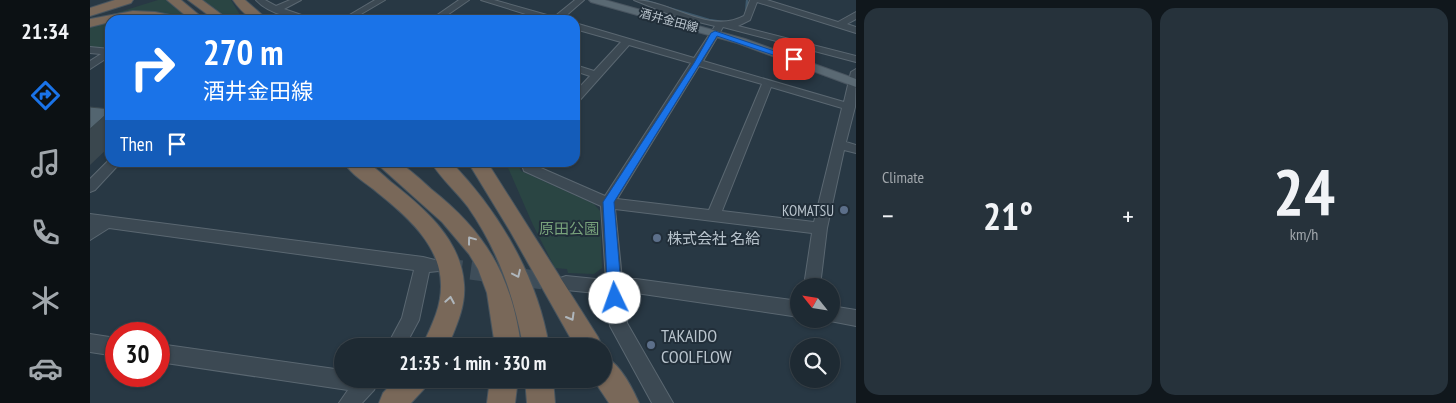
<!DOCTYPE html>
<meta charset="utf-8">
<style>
body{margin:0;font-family:"PT Sans Narrow","Noto Sans JP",sans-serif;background:#26323b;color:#f1f3f6;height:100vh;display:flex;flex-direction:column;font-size:19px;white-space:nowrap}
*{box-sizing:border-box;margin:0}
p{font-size:16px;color:#a1a7ac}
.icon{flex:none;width:28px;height:28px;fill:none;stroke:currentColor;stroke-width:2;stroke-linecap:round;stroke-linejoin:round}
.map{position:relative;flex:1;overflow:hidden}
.details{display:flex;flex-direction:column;gap:8px;padding:8px;background:#10171c;width:600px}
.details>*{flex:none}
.hud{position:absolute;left:15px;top:15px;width:475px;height:152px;border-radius:15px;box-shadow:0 1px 4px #0004,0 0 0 1px #3c464e;background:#1a73e8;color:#fff;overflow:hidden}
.needle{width:32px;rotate:300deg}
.buttons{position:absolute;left:700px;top:278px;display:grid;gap:10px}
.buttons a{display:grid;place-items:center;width:50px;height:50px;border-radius:50%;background:#1e2a33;box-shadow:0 1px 4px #0004,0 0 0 1px #3c464e;font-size:25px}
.speed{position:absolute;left:15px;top:322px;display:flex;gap:10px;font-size:25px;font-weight:700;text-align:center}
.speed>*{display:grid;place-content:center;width:65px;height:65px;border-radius:50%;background:#1e2a33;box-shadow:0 1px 4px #0004,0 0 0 1px #3c464e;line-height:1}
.speed .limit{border:8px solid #d22;background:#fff;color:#111}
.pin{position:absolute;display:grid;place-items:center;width:42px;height:42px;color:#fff;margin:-21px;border-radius:10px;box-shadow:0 2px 8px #0006}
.me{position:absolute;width:55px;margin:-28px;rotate:357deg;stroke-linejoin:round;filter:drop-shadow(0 0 4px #0008)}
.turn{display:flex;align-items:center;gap:18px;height:105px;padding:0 15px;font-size:22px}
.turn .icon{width:65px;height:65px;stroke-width:2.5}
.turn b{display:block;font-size:35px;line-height:42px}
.then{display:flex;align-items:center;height:48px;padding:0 15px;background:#0003;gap:10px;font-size:19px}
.big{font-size:38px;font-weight:700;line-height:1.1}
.details .tile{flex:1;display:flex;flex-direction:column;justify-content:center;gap:8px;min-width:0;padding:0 18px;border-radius:15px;background:#26323b}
.details .dial{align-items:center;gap:0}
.dial b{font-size:65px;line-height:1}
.heat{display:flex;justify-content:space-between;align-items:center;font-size:28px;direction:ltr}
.details .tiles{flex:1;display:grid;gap:8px;grid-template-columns:repeat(2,1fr)}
.trip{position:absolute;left:244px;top:338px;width:278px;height:50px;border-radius:25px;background:#1e2a33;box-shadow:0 1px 4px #0004,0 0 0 1px #3c464e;font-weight:700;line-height:50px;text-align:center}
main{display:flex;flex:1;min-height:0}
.tab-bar{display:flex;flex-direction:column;width:90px;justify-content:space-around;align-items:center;background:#0c1114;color:#a1a7ac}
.tab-bar .icon{width:35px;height:35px}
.tab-bar .on{color:#1a73e8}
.tab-bar b{font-size:22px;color:#f1f3f6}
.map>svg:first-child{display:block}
</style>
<main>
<nav class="tab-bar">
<b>21:34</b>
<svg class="icon on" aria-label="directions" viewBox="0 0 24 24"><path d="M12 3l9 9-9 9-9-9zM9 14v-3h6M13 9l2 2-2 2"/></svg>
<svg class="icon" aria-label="music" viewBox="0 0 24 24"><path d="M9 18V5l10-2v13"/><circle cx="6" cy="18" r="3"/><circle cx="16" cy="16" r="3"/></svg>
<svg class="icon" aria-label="phone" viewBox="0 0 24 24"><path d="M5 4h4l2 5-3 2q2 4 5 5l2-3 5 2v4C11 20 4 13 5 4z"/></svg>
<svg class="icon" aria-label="climate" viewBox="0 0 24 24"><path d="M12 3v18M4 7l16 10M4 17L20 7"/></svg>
<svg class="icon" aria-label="car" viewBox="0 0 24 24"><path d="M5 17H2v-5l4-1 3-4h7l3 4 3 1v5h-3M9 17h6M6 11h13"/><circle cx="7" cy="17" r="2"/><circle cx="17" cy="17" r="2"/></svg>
</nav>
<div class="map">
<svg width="766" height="403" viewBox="0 0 766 403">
<rect width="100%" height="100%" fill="#283844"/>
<g fill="#2a4543">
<path d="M68,0H76L101,20H93L64,12L10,18Z"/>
<path d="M108,0H141L153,20H139Z"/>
<path d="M20,21V49L0,47V25Z"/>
<path d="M416,163H427L431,171L504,204L510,211L512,268L504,274L478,273L477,269L465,268L443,225Z"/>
</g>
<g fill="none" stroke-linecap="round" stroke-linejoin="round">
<g stroke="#3e596c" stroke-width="2.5">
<path d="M554,0L568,5"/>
<path d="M575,7L619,20L633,22"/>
<path d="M656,15L657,1"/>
</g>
<path stroke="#3e4d59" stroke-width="14" stroke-dasharray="14 7" stroke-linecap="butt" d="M354,267L362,268"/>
<path stroke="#3e4d59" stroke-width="18" stroke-dasharray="18 9" stroke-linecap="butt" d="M354,267L464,282"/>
<defs>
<g id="minor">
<path d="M166,0H175L186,6L200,0H211L194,9L226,20C207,20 180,15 166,0Z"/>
<path d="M285,0H295L261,20H251Z"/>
<path d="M369,0H379L350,20H340Z"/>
<path d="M391,0H404L464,17L485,0H494L471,20H455Z"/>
<path d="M544,0C579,0 619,35 654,16L660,0H677L748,22L766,12V19L757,24L766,27V33L667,2L660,20L648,26L766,56V62L633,27L613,61L754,102L761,72L766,69L765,107L756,142L766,145V153L754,150L737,228L730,286H714L722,233L525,209L532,279H546L709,301V317L546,293H533L537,323L583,403H562L520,326L516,294L476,290L470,288L468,283L470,278L476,276L516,280L511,206L434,171L431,162H443L444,165L515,196L601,63L539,45L489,101L485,102V92L500,76L485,71V65L504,71L531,42L485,29V23L604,58L625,26L584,16ZM609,66L672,84L619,210L527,199ZM681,87L752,108L724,222L632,211Z"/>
<path d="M0,47L20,49V56L0,69V61L11,54L0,53Z"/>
<path d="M20,159V162H31L5,190L0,192V179Z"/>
<path d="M0,214L333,257L349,261L352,266L349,271L339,272L329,320L315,346H297L312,318L324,270L19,228L0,240Z"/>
<path d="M741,306L766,310V326L735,320L741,319Z"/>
<path d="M0,334L26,338V356L0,352Z"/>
<path d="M69,344L252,370V379H289L284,390L272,403H249L258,390L69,362Z"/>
</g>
<path id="major" d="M499,0H515L655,39L766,79V87L647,43L501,2Z"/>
<g id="highway">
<path d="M25,0H43L41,3L0,16V8Z"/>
<path d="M77,0H91L115,20H101Z"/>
<path d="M98,0H112L139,20H125Z"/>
<path d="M143,0H155L178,20C160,20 154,15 143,0Z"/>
<path d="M43,11L65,12L90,17L92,20L54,18L20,20V22L0,27V19Z"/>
<path d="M254,162C261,162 271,161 277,163C285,167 294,176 301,182C334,208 371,239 374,284C376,306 366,327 358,346H332C337,336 342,325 346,314C365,260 327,224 288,193C278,184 261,175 254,162Z"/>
<path d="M285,162C292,162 302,161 308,163C319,168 332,181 341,189C396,232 422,277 431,346H405L397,293L388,269L379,254L352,222Z"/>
<path d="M341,162H361C410,213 447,276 459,346H433C424,296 408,250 378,207C367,192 351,179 341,162Z"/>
<path d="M378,162H397L508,337L512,346H485L420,231Z"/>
<path d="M512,355C529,362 542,387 549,403H519L503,379H512Z"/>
<path d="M306,379H338L334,389L321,403H289L293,393Z"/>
<path d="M400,379H428L425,403H397Z"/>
<path d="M435,379H463L465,403H437Z"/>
</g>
</defs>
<use href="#minor" stroke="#5a6771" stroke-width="2"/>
<use href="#major" stroke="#495560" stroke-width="2"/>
<use href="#highway" stroke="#47545e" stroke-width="2"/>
<use href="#minor" fill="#3c4953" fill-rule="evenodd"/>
<use href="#major" fill="#5a6973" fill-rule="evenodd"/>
<use href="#highway" fill="#796859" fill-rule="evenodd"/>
</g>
<path fill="#3a474e" d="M20,111V146L0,165V129Z"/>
<path fill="#536570" stroke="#3a474e" d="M0,107L20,109V111L0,129Z"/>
<defs><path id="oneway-chevron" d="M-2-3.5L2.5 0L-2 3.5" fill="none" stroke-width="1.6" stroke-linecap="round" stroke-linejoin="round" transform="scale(1.25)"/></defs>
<g stroke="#afb6bc">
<use href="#oneway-chevron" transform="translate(381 240) rotate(-127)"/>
<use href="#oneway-chevron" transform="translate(427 274) rotate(65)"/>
<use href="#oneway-chevron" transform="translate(360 300) rotate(-80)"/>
<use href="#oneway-chevron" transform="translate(481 317) rotate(60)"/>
</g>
<path fill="#1a73e8" stroke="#114b97" d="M625,31L708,59L701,61L627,36L524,202L532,298L530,302L525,304L520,302L518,298L513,202L604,63L621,33Z"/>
<g fill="#5c6f8a" stroke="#212e39" stroke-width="2">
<circle cx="754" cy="210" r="5"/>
<circle cx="567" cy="238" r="5"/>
<circle cx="561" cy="345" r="5"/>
</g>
<g text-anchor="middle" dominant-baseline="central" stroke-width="4" stroke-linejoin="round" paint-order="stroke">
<g font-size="12" fill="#b9c4cd" stroke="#212e39">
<text transform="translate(579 20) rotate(15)">酒井金田線</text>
</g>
<g font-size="15" fill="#b9c4cd" stroke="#212e39" text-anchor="end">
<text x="744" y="210">KOMATSU</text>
<text x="577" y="238" text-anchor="start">株式会社 名給</text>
</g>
<g font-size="15" fill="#78a27b" stroke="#212e39">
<text x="479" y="228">原田公園</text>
</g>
<g font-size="18" fill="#b9c4cd" stroke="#212e39" text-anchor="start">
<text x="571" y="335">TAKAIDO<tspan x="571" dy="21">COOLFLOW</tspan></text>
</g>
</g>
</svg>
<div class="buttons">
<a><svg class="needle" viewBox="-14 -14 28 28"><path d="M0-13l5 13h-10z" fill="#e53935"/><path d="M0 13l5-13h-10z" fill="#a1a7ac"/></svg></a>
<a><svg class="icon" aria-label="search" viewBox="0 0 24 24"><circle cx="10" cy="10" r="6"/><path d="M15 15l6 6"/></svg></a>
</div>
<div class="speed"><div class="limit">30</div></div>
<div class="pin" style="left:704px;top:59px;background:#d93025"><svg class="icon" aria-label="arrive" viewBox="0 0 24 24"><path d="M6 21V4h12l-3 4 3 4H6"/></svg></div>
<svg class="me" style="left:525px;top:298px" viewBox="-20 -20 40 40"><circle r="19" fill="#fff"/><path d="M0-13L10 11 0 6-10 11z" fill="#1a73e8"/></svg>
<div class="trip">21:35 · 1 min · 330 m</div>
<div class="hud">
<div class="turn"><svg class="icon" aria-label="right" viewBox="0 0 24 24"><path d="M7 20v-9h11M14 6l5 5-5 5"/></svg><div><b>270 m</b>酒井金田線</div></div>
<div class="then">Then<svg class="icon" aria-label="arrive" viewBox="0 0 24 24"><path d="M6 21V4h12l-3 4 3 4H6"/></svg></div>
</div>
</div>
<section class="details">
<div class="tiles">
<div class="tile"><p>Climate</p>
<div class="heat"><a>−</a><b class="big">21°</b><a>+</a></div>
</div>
<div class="tile dial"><b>24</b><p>km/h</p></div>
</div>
</section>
</main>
